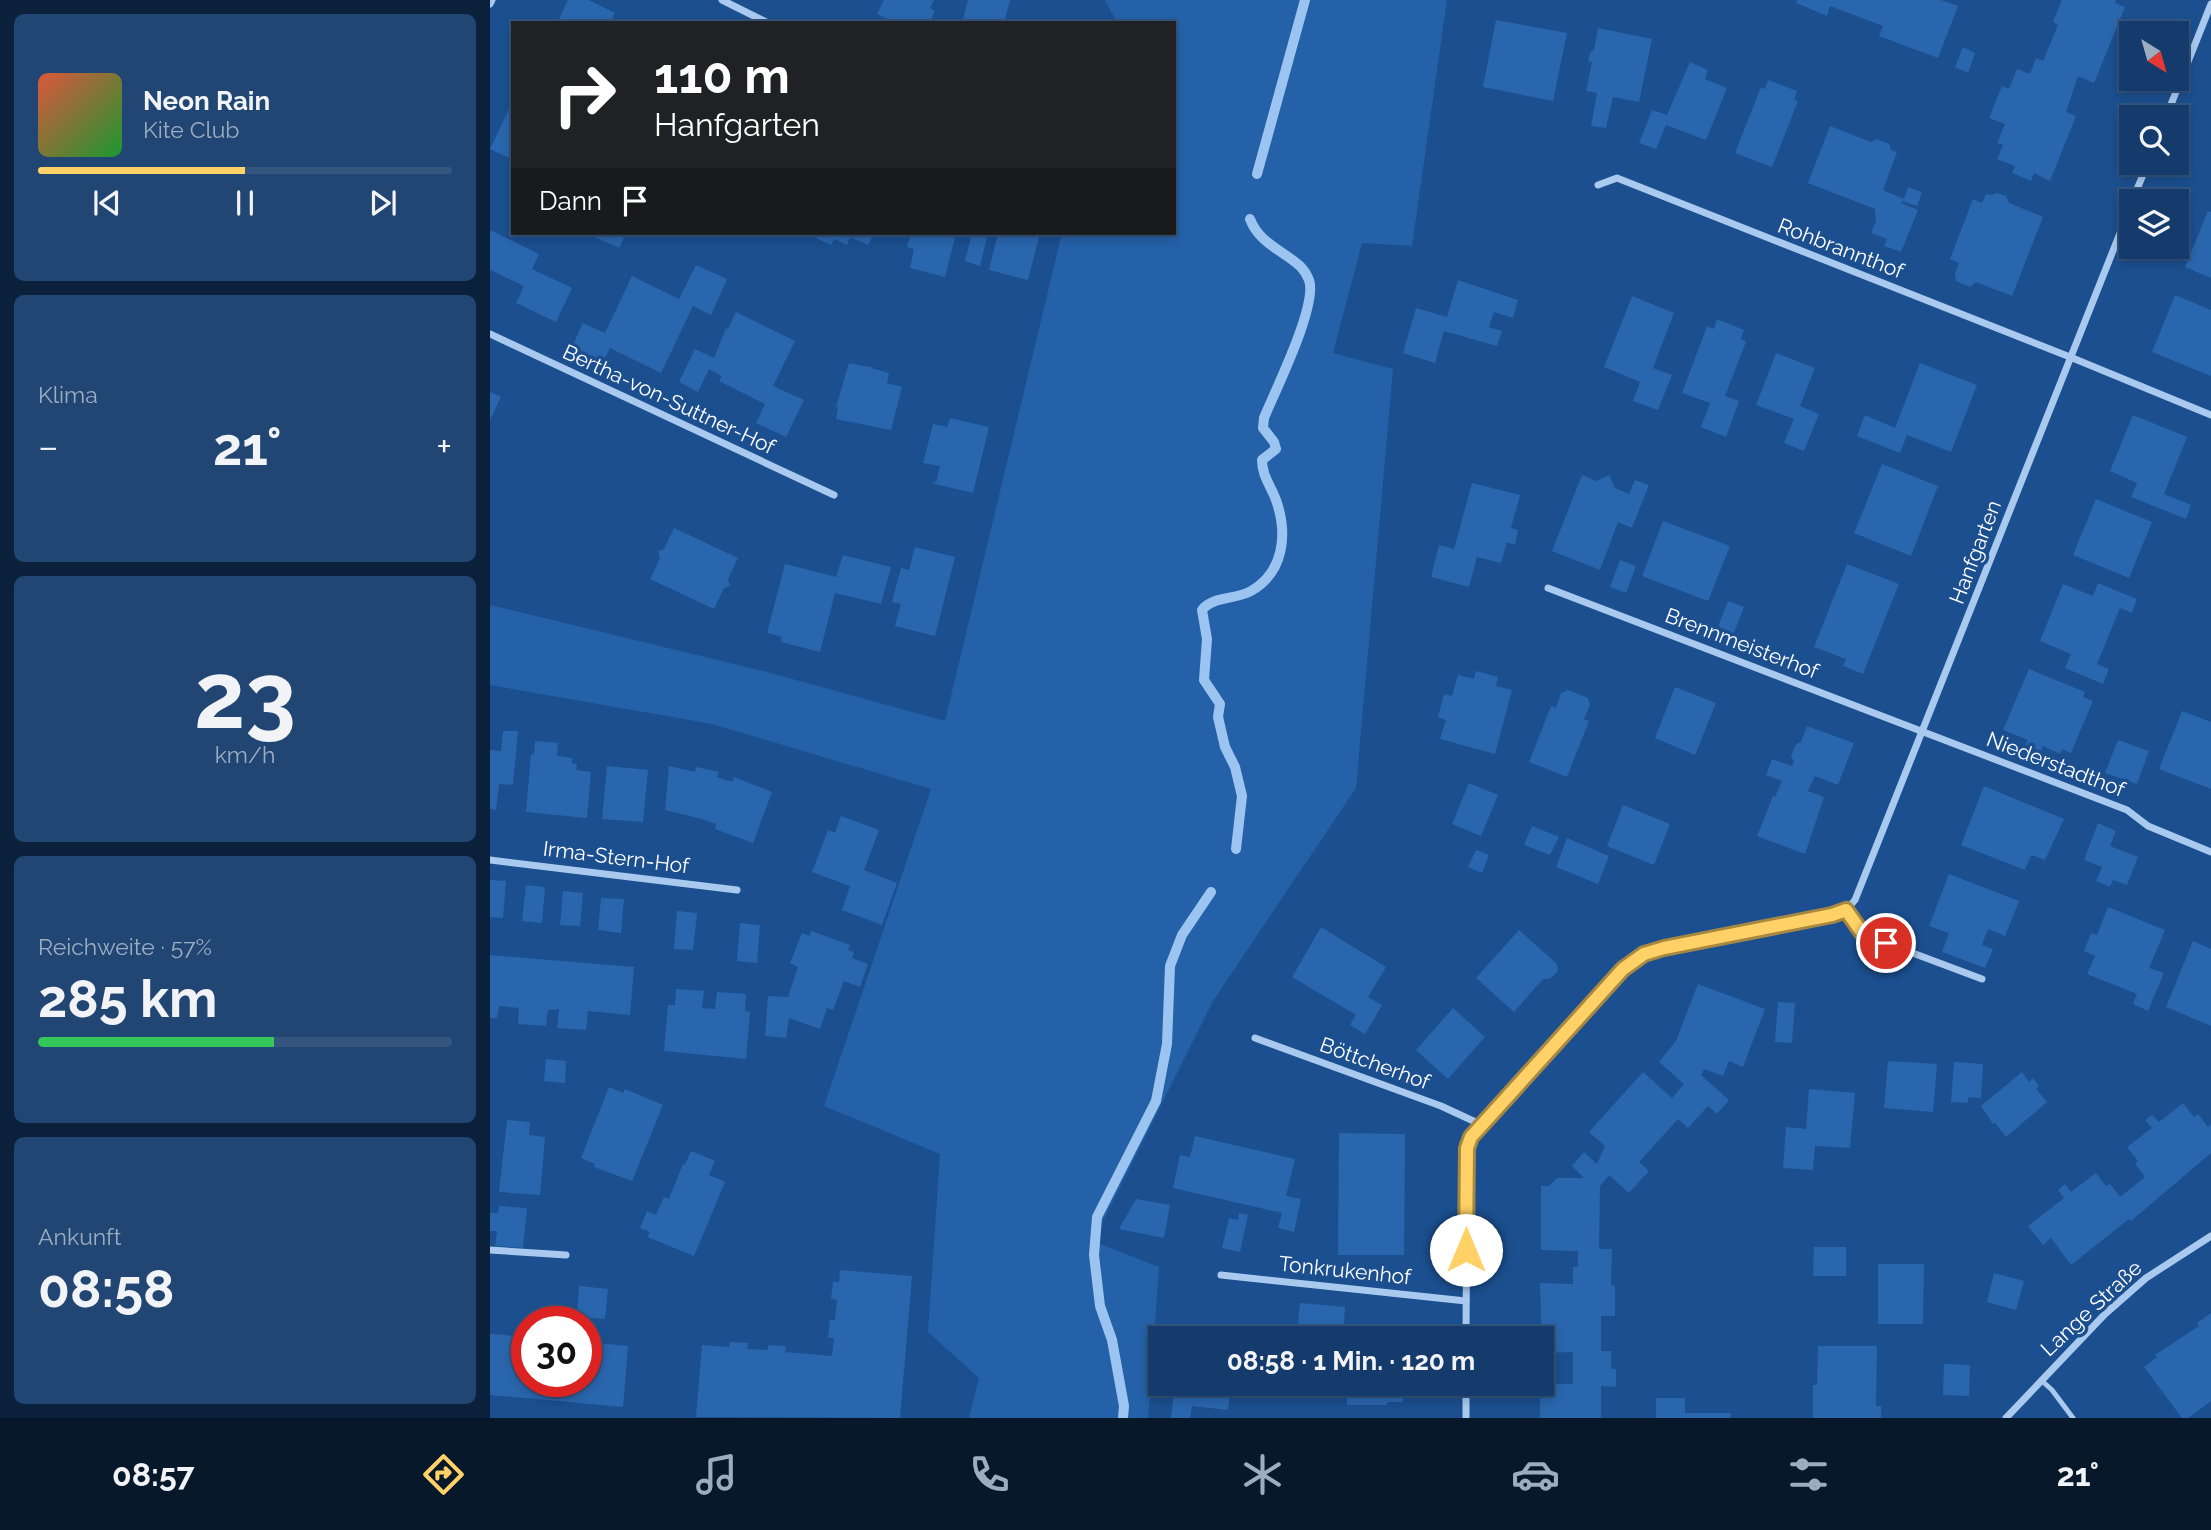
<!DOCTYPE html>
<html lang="de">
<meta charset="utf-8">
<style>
body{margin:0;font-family:Raleway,sans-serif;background:#214673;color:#f1f3f6;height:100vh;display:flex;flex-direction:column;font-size:26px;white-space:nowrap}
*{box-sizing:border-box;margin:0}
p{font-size:23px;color:#9dadc1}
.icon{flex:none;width:38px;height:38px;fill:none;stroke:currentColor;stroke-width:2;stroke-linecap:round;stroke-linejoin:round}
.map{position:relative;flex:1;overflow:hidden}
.drawer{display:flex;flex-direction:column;gap:14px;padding:14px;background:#0b203b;width:490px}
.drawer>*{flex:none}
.hud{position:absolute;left:21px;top:21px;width:665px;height:214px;border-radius:0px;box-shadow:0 4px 10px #0003,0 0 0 2px #33557e;background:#202124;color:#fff;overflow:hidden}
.needle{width:46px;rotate:143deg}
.buttons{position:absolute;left:1629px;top:21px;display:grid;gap:14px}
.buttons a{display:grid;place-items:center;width:70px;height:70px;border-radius:0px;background:#143b6b;box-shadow:0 4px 10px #0003,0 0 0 2px #33557e;font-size:35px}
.speed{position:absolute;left:21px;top:1306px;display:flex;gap:14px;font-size:35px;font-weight:700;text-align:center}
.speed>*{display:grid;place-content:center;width:91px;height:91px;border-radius:50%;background:#143b6b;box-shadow:0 4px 10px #0003,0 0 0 2px #33557e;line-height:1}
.speed .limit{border:10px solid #d22;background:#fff;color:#111}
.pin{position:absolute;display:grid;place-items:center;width:60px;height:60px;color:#fff;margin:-30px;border:4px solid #fff;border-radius:50%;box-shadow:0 2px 7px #0007}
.me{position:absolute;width:77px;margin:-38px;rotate:0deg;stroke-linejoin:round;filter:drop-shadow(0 0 5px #0008)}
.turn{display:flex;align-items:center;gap:24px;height:147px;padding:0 28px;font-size:32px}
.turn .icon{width:91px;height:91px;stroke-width:2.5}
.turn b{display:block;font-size:49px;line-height:60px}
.then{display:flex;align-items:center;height:66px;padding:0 28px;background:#0003;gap:14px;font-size:26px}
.big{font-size:52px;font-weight:700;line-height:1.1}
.drawer .tile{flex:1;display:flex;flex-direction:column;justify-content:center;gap:10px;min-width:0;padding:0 24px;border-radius:10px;background:#214673}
.drawer .dial{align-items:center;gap:0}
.dial b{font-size:91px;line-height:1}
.song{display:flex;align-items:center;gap:21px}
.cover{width:84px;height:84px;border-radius:10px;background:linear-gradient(135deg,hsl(10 70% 55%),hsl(130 70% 35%))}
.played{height:7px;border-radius:4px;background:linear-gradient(90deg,#ffd166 50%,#33557e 50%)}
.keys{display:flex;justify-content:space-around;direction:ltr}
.heat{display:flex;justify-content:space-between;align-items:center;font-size:38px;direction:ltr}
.charge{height:10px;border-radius:5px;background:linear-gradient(90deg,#34c759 57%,#33557e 0)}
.trip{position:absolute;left:658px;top:1326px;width:406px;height:70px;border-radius:0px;background:#143b6b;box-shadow:0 4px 10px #0003,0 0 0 2px #33557e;font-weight:700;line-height:70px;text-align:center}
.tab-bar{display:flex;height:112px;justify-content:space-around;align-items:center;background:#08182b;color:#9dadc1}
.tab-bar .icon{width:49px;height:49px}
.tab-bar .on{color:#ffd166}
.tab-bar b{font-size:32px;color:#f1f3f6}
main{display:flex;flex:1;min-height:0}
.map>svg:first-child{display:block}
</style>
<main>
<section class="drawer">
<div class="tile">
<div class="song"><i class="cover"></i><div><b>Neon Rain</b><p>Kite Club</p></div></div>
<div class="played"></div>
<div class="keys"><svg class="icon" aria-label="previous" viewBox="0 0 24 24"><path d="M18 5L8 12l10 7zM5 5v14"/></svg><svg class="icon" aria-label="pause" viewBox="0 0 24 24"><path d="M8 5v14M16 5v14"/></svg><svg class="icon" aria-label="next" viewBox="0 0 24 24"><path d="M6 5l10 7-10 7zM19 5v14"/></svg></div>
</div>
<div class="tile"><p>Klima</p>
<div class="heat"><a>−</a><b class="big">21°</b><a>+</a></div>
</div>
<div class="tile dial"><b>23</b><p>km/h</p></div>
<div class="tile"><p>Reichweite · 57%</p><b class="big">285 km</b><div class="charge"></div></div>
<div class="tile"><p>Ankunft</p><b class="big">08:58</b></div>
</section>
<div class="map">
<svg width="1721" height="1418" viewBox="0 0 1721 1418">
<rect width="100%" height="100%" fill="#1b4f8f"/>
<path fill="#2461a8" d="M615,0H957L922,246L872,243L843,353L903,369L866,788L723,1001L603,1241L669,1267L658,1418H479L489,1378L438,1332L450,1154L334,1106L441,789L222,724L0,685V605L277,672L455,721L572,233H684V23H627Z"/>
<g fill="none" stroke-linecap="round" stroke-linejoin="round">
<g stroke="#9cc4f0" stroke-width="10">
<path d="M767,174L815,0"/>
<path d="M746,849L752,796L745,767L735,747L728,717L730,704L714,680L717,639L712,610C723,596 745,600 761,591C794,572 798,534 786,500C781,486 772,476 772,460L786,449L784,442L773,428L774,418C785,391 828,305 819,280C817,275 813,269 810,266C792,250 769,243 760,219"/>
<path d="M633,1418L634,1406L622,1340L610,1306L604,1255L607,1217L666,1101L677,1044L680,966L692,935L721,892"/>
</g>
</g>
<g fill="#2a66ad">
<path d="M78,0H99L125,13L120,23H67Z"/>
<path d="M394,0H444L440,8L445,11L439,23H406L387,14Z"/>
<path d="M478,0H520L514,23H472Z"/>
<path d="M1307,0H1451L1468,6L1448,58L1389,36L1393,26L1340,6L1337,16L1306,3Z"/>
<path d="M1572,0H1626L1625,3L1635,7L1604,83L1588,76L1576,112L1586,116L1560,181L1544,173L1541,181L1522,173L1525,166L1507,159L1513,145L1507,143L1515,124L1499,118L1512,86L1519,89L1527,69L1540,74L1546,58L1553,61L1568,25L1563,22Z"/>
<path d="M1006,20L1077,33L1063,101L993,87Z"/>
<path d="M1108,28L1162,39L1149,102L1123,97L1116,128L1101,126L1107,93L1096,91L1102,62L1098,61L1100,53L1104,49Z"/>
<path d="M1473,47L1485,53L1478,73L1465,67Z"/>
<path d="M1200,62L1218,70L1215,79L1237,88L1216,140L1176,125L1166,149L1149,143L1162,110L1177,115Z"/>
<path d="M1278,80L1307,91L1304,100L1308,101L1282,167L1245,153L1271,87L1275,89Z"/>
<path d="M19,109L23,111V160L0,149Z"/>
<path d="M1340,126L1381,142L1386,139L1399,144L1401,150L1407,152L1393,190L1414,199L1418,187L1432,192L1427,206L1412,201L1411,203L1428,210L1411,252L1394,246L1397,239L1381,233L1386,221L1385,209L1318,183Z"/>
<path d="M1507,193L1516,196L1519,203L1553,217L1522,296L1486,282L1480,287L1466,281L1465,273L1469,263L1460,259L1483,199L1492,203L1496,194L1501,195Z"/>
<path d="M1718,211L1721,212V278L1695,267Z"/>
<path d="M0,230L49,254L42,269L82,288L66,322L26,303L34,286L0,270Z"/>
<path d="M96,233H136L129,248Z"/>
<path d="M315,233H384L378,245L360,237L357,245L344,239L341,245Z"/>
<path d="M421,233H466L455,277L420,268L424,249L417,247Z"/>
<path d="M482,233H498L490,266L475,261Z"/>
<path d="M508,233H550L538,280L499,270Z"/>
<path d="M206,265L237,279L221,315L203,306L171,373L120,348L112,365L80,351L93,323L115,333L142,276L189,299Z"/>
<path d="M968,280L1028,300L1023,318L1004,312L999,327L1012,331L1007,346L954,331L945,363L913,353L926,308L957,317Z"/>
<path d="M1685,295L1721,310V376L1662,352Z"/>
<path d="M1142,296L1184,313L1163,368L1182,375L1168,410L1143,401L1150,382L1114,367Z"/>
<path d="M246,312L305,341L283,386L314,400L296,437L266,423L275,404L229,381L232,376L219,369L208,392L189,382L205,349L224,358L236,328L238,329Z"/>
<path d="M1227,319L1254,330L1251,339L1256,342L1235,396L1249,401L1236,437L1211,427L1220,403L1192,393L1217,326L1224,329Z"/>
<path d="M1286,353L1325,368L1310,406L1329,414L1314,451L1294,443L1304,419L1266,405Z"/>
<path d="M359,363L378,367L381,366V368L399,373L397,383L412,387L401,430L346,419L348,407H346Z"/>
<path d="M1430,363L1487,385L1461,452L1417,435L1410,453L1367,436L1375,415L1405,428Z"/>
<path d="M0,392L11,397L0,420Z"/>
<path d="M1643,415L1697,437L1674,494L1701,505L1696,519L1641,497L1647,483L1620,471Z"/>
<path d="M460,418L499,427L483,493L441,483L446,482L450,466L433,463L443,424L457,427Z"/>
<path d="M1392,464L1448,486L1421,556L1364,533Z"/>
<path d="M1092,475L1106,481L1119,475L1125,488L1139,494L1145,480L1159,485L1142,528L1128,522L1110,570L1062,551Z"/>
<path d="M982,483L1030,495L1021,528L1028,530L1025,545L1017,542L1011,563L987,557L979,587L941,577L949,545L964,549Z"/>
<path d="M1606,499L1662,522L1639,578L1583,555Z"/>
<path d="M1173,521L1240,546L1218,601L1152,576Z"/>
<path d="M184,528L248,558L238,579L240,586L234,588L224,609L160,579L170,558L168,551L174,549Z"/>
<path d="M425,547L465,557L445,636L405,626L411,604L402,602L411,568L419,570Z"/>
<path d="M353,555L401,567L391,604L345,593L330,652L291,642L292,637L277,633L295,564L346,577Z"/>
<path d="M1130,560L1146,566L1136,593L1120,587Z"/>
<path d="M1357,564L1409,584L1373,674L1353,666L1356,659L1324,647Z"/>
<path d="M1608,583L1647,599L1642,613L1630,608L1607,664L1619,669L1613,684L1575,668L1581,654L1550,641L1573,584L1603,596Z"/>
<path d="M1238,601L1254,607L1243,635L1227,629Z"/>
<path d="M1539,669L1595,692L1593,697L1603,701L1581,753L1572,749L1570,754L1553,746L1551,751L1535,745L1538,740L1513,730Z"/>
<path d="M986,671L1008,677L1006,686L1022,690L1005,754L950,739L956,720L948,717L954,694L962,696L968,675L984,679Z"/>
<path d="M1185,687L1226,703L1205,755L1165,738Z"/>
<path d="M1078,690L1098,698L1100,705L1094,719L1099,721L1077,777L1039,762L1061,706L1066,708L1071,693Z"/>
<path d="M1692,711L1721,722V789L1669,769Z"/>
<path d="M1317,726L1364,743L1348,785L1325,776L1318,791L1334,797L1315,854L1267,836L1283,796L1285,797L1292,781L1276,775L1282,759L1302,766L1304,762L1301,756L1306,744L1311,742Z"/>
<path d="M13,731H28L23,785L9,784L6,810L0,809V750L11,751Z"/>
<path d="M1628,740L1659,751L1647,784L1615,773Z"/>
<path d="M45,741L68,743L67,756L82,758V763L87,764L86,770L101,772L97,818L36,812L41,754L44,755Z"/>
<path d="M117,766L158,770L153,822L112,819Z"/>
<path d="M179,766L205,772L206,767L229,772L227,777L242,782L244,777L282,792L263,843L225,829L226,824L212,819L175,810Z"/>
<path d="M979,783L1008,795L991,836L962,824Z"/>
<path d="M1494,786L1574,819L1555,860L1541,855L1535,870L1471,845Z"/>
<path d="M1133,805L1180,824L1164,865L1117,846Z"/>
<path d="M351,816L389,830L374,870L407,883L392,925L352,910L360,886L322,872L338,830L345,833Z"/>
<path d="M1608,823L1626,831L1620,846L1648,857L1637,885L1623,880L1620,887L1606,881L1612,867L1594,860Z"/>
<path d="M1042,826L1069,837L1060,855L1034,845Z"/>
<path d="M1077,838L1119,856L1108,884L1066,867Z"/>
<path d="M986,850L999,855L992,873L978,867Z"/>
<path d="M1459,874L1529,901L1515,936L1498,929L1492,945L1503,949L1495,968L1452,952L1459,933L1439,926Z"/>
<path d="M0,880L16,881L13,918L0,917Z"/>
<path d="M36,885L55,887L52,923L32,921Z"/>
<path d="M73,891L93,893L90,926L70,925Z"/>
<path d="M111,898L134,899L131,933L108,930Z"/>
<path d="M1618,907L1675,930L1659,968L1674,973L1658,1011L1643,1004L1647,994L1597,974L1605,956L1594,951L1601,933L1607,935Z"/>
<path d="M187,911L207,913L203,950L184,949Z"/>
<path d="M250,923L270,925L267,963L247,961Z"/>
<path d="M831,927L896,967L878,997L892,1005L875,1034L860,1025L866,1015L802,977Z"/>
<path d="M1029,930L1067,964L1068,971L1060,979H1053L1024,1012L986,978Z"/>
<path d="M321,931L360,945L358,950L364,952L362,958L378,964L370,987L354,981L343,1010L337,1008L330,1029L299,1018L296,1038L275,1036L278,996L298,997L308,967L300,963L312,933L320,936Z"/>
<path d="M1703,941L1721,949V1026L1676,1007Z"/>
<path d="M0,955L144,967L140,1015L98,1011L96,1030L67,1028L69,1009L58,1010L56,1026L28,1024L29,1008L9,1006L7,1018H0Z"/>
<path d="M1208,984L1275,1009L1253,1067L1239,1061L1233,1076L1214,1069L1211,1075L1239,1100L1227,1114L1218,1106L1198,1128L1188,1119L1149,1162L1159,1171L1139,1193L1119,1175L1110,1186L1109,1249H1122L1121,1285L1125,1286V1316H1111V1351H1121V1369H1126V1387L1111,1386V1418H1050V1384H1083V1352L1052,1353L1050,1283L1083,1284V1267H1088V1251L1051,1250V1186H1059L1067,1178H1094L1082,1166L1094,1152L1107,1164L1115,1146L1099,1132L1153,1072L1182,1098L1194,1084L1169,1062L1186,1041Z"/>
<path d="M186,989L214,991L212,1008L225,1009L227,992L256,994L255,1011L260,1012L256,1059L174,1051L178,1005H185Z"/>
<path d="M1288,1002L1305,1003L1302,1043L1285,1042Z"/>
<path d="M963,1008L995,1037L958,1079L926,1050Z"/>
<path d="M56,1059L76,1061L75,1083L54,1081Z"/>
<path d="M1398,1061L1447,1064L1443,1112L1394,1108Z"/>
<path d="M1464,1062L1493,1064L1491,1098L1478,1097V1103L1461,1102Z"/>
<path d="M1532,1072L1539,1082L1543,1078L1549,1086L1546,1089L1557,1102L1516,1137L1505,1123L1503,1124L1491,1106Z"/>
<path d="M119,1087L133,1093L135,1089L173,1105L142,1181L104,1167L105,1164L91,1158Z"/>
<path d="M1319,1089L1365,1093L1360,1148L1325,1146L1323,1170L1293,1168L1296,1127L1316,1129Z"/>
<path d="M1693,1103L1704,1117L1708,1114L1718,1127L1721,1124V1153L1641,1221L1639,1219L1581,1265L1561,1238L1553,1245L1538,1226L1574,1198L1568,1190L1575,1184L1581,1192L1606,1173L1616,1186L1620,1184L1630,1197L1655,1177L1645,1164L1648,1161L1637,1147L1662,1128L1655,1120L1662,1115L1669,1122Z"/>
<path d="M17,1120L40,1122L39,1135L55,1137L50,1195L9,1192Z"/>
<path d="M849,1133L915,1134L914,1255H848Z"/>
<path d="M705,1136L805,1159L796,1196L811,1199L804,1232L788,1228L792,1213L683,1188L690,1155L700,1157Z"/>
<path d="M201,1151L225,1161L219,1175L235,1182L204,1256L157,1237L160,1232L150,1228L157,1211L166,1215L174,1197L179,1199L193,1164L195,1165Z"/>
<path d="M646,1199L680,1205L674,1238L629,1229Z"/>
<path d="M9,1206L37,1208L33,1248L5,1246L7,1231H0V1213H8Z"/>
<path d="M749,1213L758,1215L750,1252L732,1248L739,1218L748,1220Z"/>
<path d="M1324,1247H1356V1276H1323Z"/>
<path d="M1388,1264H1434L1433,1324H1388Z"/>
<path d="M350,1270L422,1276L410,1418L206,1417L212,1345L239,1347L240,1342L258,1343L257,1349L278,1350V1345L296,1346L295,1352L342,1356L344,1338H338L340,1320H345L347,1300L341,1299L343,1282H349Z"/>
<path d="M1504,1273L1534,1281L1526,1310L1497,1302Z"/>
<path d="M89,1286L118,1289L115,1319L87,1317Z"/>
<path d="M810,1303L855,1307L853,1338L807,1333Z"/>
<path d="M1721,1313V1401L1698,1418H1692L1654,1367L1667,1357L1665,1355L1709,1326L1707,1323Z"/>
<path d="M0,1334L37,1337V1381H96V1342L138,1346L133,1407L0,1395Z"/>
<path d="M1328,1346H1387L1386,1406H1391V1418H1323V1385H1327Z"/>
<path d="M1454,1364L1480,1365L1479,1396L1453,1395Z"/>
<path d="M685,1384H741L738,1410L702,1406L700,1418H681Z"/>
<path d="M857,1384H914L913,1402H897V1405H857Z"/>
<path d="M1166,1398H1195V1413H1241L1240,1418H1166Z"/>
</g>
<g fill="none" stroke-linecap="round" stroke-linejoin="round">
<path stroke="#a9c9ee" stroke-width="5" d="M1551,1380L1562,1390L1583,1418"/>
<g stroke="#a9c9ee" stroke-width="7">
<path d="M232,0L278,23"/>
<path d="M0,4L2,0"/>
<path d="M1676,117L1721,4"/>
<path d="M1108,185L1127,178L1580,357L1721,415"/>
<path d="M1642,201L1658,163"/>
<path d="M0,334L344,495"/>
<path d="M1058,588L1637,810L1658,826L1721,852"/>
<path d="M0,860L247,890"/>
<path d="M1356,910L1372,934L1492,979"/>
<path d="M765,1038L951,1106L992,1125"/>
<path d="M0,1250L76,1255"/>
<path d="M731,1275L976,1301"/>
<path d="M976,1339L977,1148L981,1137L1133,969L1154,954L1174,948L1342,915L1356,910L1365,900L1642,203"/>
<path d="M976,1384V1418"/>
<path d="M1516,1418L1615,1314L1656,1278L1721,1236"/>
</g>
</g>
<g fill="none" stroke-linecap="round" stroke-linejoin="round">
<defs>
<path id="route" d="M976,1250L977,1148L981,1137L1133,969L1154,954L1174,948L1342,915L1356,910L1373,934L1396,943"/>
</defs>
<use href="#route" stroke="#a68842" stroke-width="18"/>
<use href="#route" stroke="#ffd166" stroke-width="12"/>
</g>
<g text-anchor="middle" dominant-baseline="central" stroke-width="7" stroke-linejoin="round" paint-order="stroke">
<g font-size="21" fill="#fff" stroke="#1b4f8f">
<text transform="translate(1351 248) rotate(21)">Rohbrannthof</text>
<text transform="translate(179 399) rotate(25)">Bertha-von-Suttner-Hof</text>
<text transform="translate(1485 552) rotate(-69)">Hanfgarten</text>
<text transform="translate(1252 643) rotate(21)">Brennmeisterhof</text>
<text transform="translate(1566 764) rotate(21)">Niederstadthof</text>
<text transform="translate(126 857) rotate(7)">Irma-Stern-Hof</text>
<text transform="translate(885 1063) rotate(20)">Böttcherhof</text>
<text transform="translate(855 1270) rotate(6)">Tonkrukenhof</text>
<text transform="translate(1601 1308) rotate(-43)">Lange Straße</text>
</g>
</g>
</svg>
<div class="buttons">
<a><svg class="needle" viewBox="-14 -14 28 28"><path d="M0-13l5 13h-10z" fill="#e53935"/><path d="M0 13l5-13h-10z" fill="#9dadc1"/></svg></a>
<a><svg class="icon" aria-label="search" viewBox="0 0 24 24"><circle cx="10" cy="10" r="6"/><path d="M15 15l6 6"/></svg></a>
<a><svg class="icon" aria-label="layers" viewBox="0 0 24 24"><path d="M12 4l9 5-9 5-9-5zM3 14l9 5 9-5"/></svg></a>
</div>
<div class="speed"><div class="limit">30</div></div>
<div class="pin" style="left:1396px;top:943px;background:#d93025"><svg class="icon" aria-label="arrive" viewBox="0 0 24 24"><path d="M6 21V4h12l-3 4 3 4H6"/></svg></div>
<svg class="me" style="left:976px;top:1250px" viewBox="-20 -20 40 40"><circle r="19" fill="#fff"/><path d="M0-13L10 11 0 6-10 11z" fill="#ffd166"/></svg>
<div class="trip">08:58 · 1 Min. · 120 m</div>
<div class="hud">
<div class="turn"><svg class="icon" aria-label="right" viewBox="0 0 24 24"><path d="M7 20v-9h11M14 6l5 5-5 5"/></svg><div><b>110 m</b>Hanfgarten</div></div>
<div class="then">Dann<svg class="icon" aria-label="arrive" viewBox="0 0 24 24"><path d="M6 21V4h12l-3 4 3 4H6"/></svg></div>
</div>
</div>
</main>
<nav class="tab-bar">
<b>08:57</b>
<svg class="icon on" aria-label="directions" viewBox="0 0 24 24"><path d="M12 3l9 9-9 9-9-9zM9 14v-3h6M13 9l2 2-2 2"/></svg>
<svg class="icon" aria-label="music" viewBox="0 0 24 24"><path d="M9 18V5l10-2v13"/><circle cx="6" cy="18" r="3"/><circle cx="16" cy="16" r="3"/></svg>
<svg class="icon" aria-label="phone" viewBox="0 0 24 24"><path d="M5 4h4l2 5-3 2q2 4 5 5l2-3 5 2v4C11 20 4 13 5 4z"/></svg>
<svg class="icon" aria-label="climate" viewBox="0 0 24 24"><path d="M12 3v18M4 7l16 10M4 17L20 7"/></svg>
<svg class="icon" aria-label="car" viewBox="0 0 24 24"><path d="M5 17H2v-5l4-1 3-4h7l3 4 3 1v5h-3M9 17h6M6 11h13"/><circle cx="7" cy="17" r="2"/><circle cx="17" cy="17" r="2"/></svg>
<svg class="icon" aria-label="filters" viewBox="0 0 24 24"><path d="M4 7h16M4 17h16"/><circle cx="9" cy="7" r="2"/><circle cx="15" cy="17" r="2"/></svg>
<b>21°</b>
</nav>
